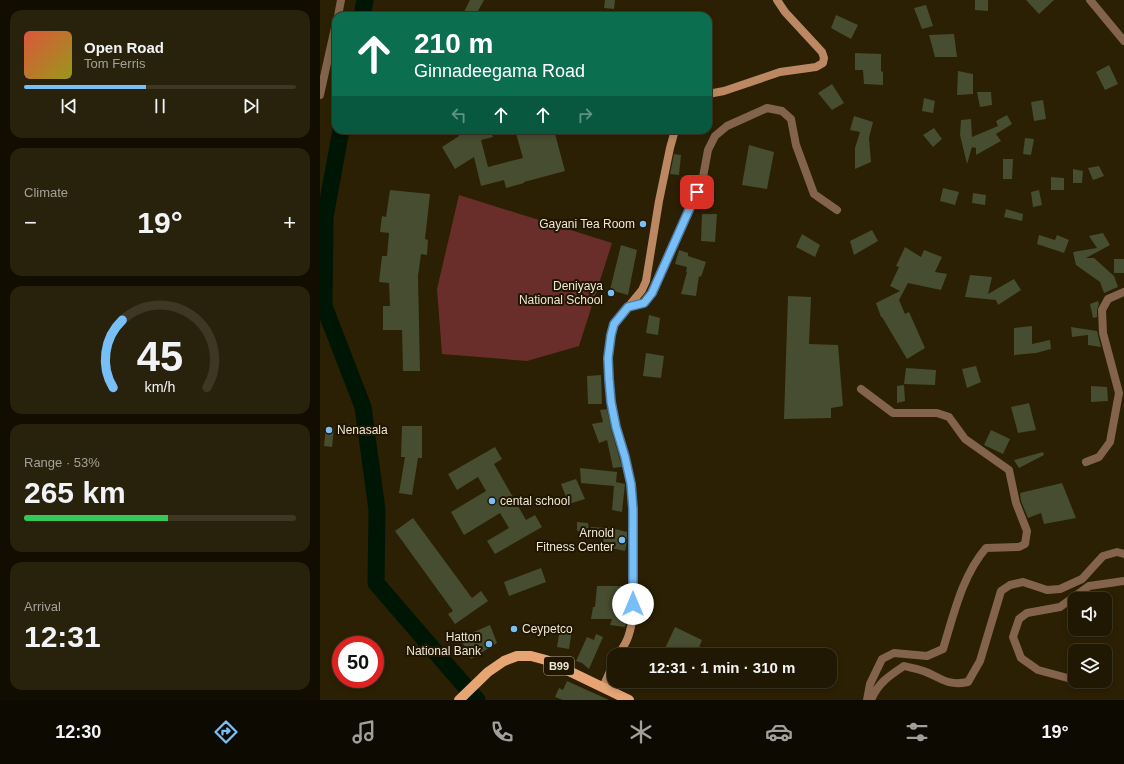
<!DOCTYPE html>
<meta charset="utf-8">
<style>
body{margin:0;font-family:Helvetica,sans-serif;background:#28210c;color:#f1f3f6;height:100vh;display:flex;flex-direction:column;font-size:15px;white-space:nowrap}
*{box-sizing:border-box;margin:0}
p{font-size:13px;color:#a2a099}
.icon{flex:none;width:22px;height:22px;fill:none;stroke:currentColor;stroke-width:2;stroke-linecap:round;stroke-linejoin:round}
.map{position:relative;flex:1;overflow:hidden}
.sheet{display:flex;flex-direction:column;gap:10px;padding:10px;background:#120d01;width:320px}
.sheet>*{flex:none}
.hud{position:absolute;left:12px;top:12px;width:380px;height:122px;border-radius:12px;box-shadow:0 2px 6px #0003,0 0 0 1px #3d3724;background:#0b6e4f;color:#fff;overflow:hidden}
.buttons{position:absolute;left:748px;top:592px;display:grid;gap:8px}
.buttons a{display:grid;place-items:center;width:44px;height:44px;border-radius:8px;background:#201802;box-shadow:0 2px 6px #0003,0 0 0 1px #3d3724;font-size:20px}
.speed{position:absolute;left:12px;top:636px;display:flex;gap:8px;font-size:20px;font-weight:700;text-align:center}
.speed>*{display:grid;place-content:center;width:52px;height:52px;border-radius:50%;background:#201802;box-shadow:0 2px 6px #0003,0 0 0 1px #3d3724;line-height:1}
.speed .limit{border:6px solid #d22;background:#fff;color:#111}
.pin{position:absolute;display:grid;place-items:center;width:34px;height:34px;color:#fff;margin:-17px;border-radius:8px;box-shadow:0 2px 6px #0006}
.me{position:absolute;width:44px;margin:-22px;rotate:0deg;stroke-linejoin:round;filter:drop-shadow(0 0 3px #0008)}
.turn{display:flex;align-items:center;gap:14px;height:84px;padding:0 16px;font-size:18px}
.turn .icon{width:52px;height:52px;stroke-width:2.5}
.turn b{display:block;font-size:28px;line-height:34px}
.lanes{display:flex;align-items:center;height:38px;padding:0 16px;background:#0003;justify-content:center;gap:20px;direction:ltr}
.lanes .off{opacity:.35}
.big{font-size:30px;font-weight:700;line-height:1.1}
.sheet .tile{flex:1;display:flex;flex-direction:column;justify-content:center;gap:6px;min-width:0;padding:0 14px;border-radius:12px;background:#28210c}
.sheet .dial{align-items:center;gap:0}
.dial svg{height:104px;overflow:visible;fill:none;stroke:#3d3724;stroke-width:7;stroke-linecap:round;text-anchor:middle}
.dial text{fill:#f1f3f6;stroke:none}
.song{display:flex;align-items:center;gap:12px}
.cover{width:48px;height:48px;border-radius:6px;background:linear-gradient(135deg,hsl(10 70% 55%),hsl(60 70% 35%))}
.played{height:4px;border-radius:2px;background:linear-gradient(90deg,#78bff7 45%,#3d3724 45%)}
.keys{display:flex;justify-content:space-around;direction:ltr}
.heat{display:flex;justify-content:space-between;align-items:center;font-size:22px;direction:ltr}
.charge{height:6px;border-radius:3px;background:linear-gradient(90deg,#34c759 53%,#3d3724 0)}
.trip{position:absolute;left:287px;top:648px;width:230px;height:40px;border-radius:12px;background:#201802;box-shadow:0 2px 6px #0003,0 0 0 1px #3d3724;font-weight:700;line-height:40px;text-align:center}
.dock{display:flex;height:64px;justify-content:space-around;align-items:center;background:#0d0a01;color:#a2a099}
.dock .icon{width:28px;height:28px}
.dock .selected{color:#78bff7}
.dock b{font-size:18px;color:#f1f3f6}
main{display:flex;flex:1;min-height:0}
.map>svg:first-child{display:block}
</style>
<main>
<section class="sheet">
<div class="tile">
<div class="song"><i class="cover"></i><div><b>Open Road</b><p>Tom Ferris</p></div></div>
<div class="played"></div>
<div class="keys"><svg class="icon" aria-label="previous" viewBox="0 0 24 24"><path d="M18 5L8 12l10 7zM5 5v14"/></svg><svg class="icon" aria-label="pause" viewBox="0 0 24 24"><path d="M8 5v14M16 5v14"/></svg><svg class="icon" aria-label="next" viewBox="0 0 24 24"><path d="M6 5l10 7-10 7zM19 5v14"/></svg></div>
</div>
<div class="tile"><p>Climate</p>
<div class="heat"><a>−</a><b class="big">19°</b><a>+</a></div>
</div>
<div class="tile dial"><svg viewBox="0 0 100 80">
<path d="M14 69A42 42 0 1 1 86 69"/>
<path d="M14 69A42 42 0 0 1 21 17" stroke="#78bff7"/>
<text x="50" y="56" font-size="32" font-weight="700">45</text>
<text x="50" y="72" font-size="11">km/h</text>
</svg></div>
<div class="tile"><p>Range · 53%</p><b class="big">265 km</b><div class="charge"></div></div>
<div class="tile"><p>Arrival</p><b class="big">12:31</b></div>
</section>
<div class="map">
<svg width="804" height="700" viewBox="0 0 804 700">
<rect width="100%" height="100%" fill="#2b2003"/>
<path fill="#692e2a" d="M139,195L292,243L259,346L207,361L122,354L117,289Z"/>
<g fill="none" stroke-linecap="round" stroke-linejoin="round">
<g stroke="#001605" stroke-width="17">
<path d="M42,16L45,0"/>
<path d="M21,130L5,217L4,306L43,407L57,510L56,583L157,700"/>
</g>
</g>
<g fill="#464d30">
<path d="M150,0H164L158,11L157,16H142Z"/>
<path d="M285,0H295L294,9L284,8Z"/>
<path d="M655,0H668V11L655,10Z"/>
<path d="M706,0H734L719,14Z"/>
<path d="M606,5L613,26L602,29L594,8Z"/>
<path d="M516,15L538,25L531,39L511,28Z"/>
<path d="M634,34L637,57H615L609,35Z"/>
<path d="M535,53L561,54V71L563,72V85L544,84L543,70H535Z"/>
<path d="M789,65L798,84L785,90L776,72Z"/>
<path d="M638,71L653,74V94L637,95Z"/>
<path d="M512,84L524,103L512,110L498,93Z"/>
<path d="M657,92H671L672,105L660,107Z"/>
<path d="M604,98L615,101L613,113L602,111Z"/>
<path d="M723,100L726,119L714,121L711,102Z"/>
<path d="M687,115L692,124L676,134L681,141L656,155V148L652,147L647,164L640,135L641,120L651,119L652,137L678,126L676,121Z"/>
<path d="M534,116L553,122L549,138L551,162L535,169V148L540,132L530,130Z"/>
<path d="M614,128L622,139L613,147L603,135Z"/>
<path d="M138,130H170L173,137L161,140L168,167L203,158L195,130H234L245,171L204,182V183L186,188L184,180L161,186L154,157L135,169L122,147L139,136Z"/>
<path d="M705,138L714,139L711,155L703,154Z"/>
<path d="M429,145L454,152L447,189L422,185Z"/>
<path d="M354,154L361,155L359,175L350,174Z"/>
<path d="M683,159H693L692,179H683Z"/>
<path d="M779,166L784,176L773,180L768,168Z"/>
<path d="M753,169L763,171L762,183H753Z"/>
<path d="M731,177L744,178V190H731Z"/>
<path d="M623,188L639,192L635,205L620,201Z"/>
<path d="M70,190L110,194L105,239L108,240L107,255L101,254L98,276L100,371H83L82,330H63V306H70L69,283L59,282L62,256H67L69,233L60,232L62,216L66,217Z"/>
<path d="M719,190L722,205L713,207L711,192Z"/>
<path d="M653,193L666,195L665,205L652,203Z"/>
<path d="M686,209L703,214L702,221L684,217Z"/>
<path d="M382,214H397L395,242L381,241Z"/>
<path d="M552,230L558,241L534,255L530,241Z"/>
<path d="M783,233L790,245L766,258H774L794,276L798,287L784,293L780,282L756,265L753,252L777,248L769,236Z"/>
<path d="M482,234L500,245L495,257L476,247Z"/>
<path d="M719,235L735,240L737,235L749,240L744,253L717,244Z"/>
<path d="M301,245L317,250L308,295L290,290Z"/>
<path d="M585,247L601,257L604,250L622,257L615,272L627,274L621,290L588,283L579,300L585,314L589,312L605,348L587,359L562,317H561L556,303L580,291L570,286L579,267L576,266Z"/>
<path d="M359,250L368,253V256L386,262L381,277L379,276L376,296L361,294L367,272H366L367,267L355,264Z"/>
<rect x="794" y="259" width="10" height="14"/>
<path d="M650,275L672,277L668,294L694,279L701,290L678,305L676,300L645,297Z"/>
<path d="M468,296L491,297L489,344L518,345L523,406L511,408V418L464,419Z"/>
<path d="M778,301L779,304L777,310V317L773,318L770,304Z"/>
<path d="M329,315L340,318L338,335L326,333Z"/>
<path d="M712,326V344L730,340L731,349L716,353L694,355V328Z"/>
<path d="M751,327L777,331L781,347L768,345V335L752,337Z"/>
<path d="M326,353L344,356L341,378L323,376Z"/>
<path d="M656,366L661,382L647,388L642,369Z"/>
<path d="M586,368L616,370L615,385L584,384Z"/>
<path d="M281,375L282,404H268L267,376Z"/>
<path d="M584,385L585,401L577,403V386Z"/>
<path d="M771,386L787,387L788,401L771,402Z"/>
<path d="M709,403L716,430L698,433L691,407Z"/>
<path d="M287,409L291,429L302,467L293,468L287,440L279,443L272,424L283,422L280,410Z"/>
<path d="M82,426H102V458H98L92,495L79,493L85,457H81Z"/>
<path d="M6,427L14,428L12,447L4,446Z"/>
<path d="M671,430L690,439L683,454L664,445Z"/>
<path d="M175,447L182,459L174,464L206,520L215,515L222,527L175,554L167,541L189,528L180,513L144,535L131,512L166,491L158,477L137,490L128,474Z"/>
<path d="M723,452L724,455L699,468L694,460Z"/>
<path d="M260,468L297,472L296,482L305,484L302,512L292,510L294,486L261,483Z"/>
<path d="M256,479L265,499L249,504L241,484Z"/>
<path d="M742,483L756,518L724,524L721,513L708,518L701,501L700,493Z"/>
<path d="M93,518L152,598L161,591L168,601L135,624L128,614L133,611L75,531Z"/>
<path d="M257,522L268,523L269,532L257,531Z"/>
<path d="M271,527L286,528L287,527L307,532V540L305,551L282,546L284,537L271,535Z"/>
<path d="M221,568L226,582L189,596L184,582Z"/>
<path d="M277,586H306V622L305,627L290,625L292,619H271L273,607H275Z"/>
<path d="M170,625L177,643L151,659L140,638Z"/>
<path d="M355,627L382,640L376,655H342Z"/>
<path d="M240,628L252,630L249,649L237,647Z"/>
<path d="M276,634L283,637L269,669L262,663L256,661L267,637L274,640Z"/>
<path d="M247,681L289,700H243L235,697L239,688L243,690Z"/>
</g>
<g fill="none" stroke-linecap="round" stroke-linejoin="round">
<g stroke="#83634c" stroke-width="8">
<path d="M770,0L804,41"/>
<path d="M18,16L21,0"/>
<path d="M0,95L16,23"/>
<path d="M308,307L324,303L332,293L383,177L388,150L395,136L407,126L447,108L462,111L471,119L476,145L494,194L517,210"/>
<path d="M541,389L573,413H617L629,417L645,439L689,470L696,503L707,531L705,544L699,547L666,548C642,576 634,614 623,649L607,656L574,653L562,659L550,684L547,700"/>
<path d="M766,462L779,457L790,442L799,393L783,333L782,310L788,299L804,292"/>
<path d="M755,680L718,670L701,658L693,637L699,619L707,613L740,607L769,586L804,581"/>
</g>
<path stroke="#83634c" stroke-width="8" d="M551,700C558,683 569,676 584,666C591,668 599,669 606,672C623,679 628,686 648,682L660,661L681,591L690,585L703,582L727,590L740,589L762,579L783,556L797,552L804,554"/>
<g stroke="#bb8863" stroke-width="8">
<path d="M388,94L404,91L460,72L496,67L503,63L504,58L502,52L465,12L457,0"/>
<path d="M298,655C307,642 309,637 312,622L313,509L311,484L305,457L296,427L291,402L289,379L288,358L291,335L294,324L322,290L326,281L339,201L350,148L355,130"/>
<path d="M283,687L294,662"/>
</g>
<path stroke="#e7a574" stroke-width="10" d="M139,700L168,672L184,661L197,656H211L226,660L309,700"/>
</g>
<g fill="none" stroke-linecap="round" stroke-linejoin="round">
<defs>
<path id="route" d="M313,604V509L311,484L305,457L296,427L291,402L289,379L288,358L291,335L294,324L308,307L324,303L332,293L377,192"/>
</defs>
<use href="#route" stroke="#4e7ca1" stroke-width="10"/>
<use href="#route" stroke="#78bff7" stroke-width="7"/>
</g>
<g fill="#78bff7" stroke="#211600" stroke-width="1.5">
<circle cx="323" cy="224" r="4"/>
<circle cx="291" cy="293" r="4"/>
<circle cx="9" cy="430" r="4"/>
<circle cx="172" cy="501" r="4"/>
<circle cx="302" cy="540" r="4"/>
<circle cx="194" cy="629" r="4"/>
<circle cx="169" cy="644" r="4"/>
</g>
<g text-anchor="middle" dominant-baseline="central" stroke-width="4" stroke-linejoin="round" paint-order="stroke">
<rect fill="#211600" stroke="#b0a896" stroke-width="1" x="224" y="657" width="30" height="18" rx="3"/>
<g font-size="11" font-weight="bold" fill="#eee7d6">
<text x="239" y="666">B99</text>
</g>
<g font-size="12" fill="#eee7d6" stroke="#211600" text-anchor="end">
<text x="315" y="224">Gayani Tea Room</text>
<text x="283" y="286">Deniyaya<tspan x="283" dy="14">National School</tspan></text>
<text x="17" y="430" text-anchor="start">Nenasala</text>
<text x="180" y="501" text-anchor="start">cental school</text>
<text x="294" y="533">Arnold<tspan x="294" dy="14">Fitness Center</tspan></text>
<text x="202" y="629" text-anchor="start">Ceypetco</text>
<text x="161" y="637">Hatton<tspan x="161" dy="14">National Bank</tspan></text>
</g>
</g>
</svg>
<div class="buttons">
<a><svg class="icon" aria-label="sound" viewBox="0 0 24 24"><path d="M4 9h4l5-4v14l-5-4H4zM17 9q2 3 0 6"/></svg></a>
<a><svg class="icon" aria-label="layers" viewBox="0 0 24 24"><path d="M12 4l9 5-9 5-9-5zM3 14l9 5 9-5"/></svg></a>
</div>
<div class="speed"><div class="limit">50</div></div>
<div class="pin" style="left:377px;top:192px;background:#d93025"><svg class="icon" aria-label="arrive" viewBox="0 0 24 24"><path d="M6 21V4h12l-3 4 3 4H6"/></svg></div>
<svg class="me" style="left:313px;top:604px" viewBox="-20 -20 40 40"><circle r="19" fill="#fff"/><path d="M0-13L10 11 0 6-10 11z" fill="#78bff7"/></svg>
<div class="trip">12:31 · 1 min · 310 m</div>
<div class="hud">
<div class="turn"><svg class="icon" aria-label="ahead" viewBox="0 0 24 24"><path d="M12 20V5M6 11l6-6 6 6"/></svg><div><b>210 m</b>Ginnadeegama Road</div></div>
<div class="lanes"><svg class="icon off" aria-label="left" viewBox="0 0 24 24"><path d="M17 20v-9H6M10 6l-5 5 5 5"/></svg><svg class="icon" aria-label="ahead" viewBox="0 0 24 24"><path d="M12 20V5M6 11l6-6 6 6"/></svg><svg class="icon" aria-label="ahead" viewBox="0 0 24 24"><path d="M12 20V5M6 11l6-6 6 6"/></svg><svg class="icon off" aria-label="right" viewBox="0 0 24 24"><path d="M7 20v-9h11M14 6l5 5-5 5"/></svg></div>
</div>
</div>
</main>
<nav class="dock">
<b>12:30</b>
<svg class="icon selected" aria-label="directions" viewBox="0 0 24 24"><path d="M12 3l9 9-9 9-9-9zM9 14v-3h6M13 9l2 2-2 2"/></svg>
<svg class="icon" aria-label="music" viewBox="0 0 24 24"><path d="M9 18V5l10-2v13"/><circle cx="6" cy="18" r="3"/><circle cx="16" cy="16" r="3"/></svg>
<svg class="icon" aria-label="phone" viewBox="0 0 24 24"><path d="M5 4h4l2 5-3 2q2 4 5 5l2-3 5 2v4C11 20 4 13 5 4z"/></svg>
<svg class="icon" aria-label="climate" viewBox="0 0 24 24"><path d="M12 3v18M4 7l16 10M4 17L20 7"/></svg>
<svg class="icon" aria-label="car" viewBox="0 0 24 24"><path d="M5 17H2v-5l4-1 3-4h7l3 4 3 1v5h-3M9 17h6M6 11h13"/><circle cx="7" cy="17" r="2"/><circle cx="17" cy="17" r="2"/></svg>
<svg class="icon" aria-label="filters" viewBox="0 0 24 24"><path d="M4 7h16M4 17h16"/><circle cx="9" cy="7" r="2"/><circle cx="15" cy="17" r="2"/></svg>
<b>19°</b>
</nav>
